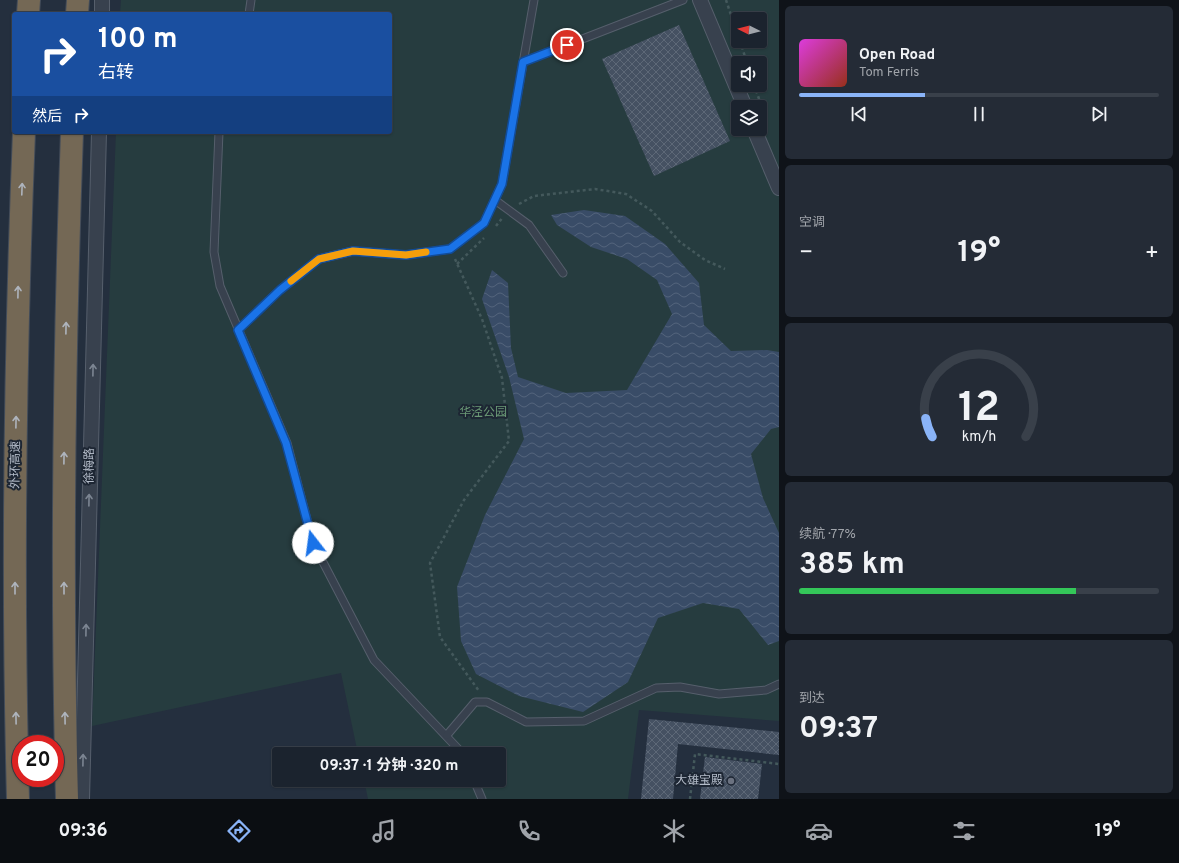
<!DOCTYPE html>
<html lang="zh">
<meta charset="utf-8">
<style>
body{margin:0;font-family:Overpass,"Noto Sans SC",sans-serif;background:#242b36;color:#f1f3f6;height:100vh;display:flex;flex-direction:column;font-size:15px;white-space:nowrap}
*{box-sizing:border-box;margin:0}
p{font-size:13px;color:#a0a4aa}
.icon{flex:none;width:22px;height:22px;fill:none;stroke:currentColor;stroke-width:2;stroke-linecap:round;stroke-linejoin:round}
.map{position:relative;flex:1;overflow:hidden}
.drawer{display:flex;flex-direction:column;gap:6px;padding:6px;background:#0f1319;width:400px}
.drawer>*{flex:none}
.banner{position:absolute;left:12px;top:12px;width:380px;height:122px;border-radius:4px;box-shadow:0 1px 3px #0004,0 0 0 1px #39404a;background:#1a4fa0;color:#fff;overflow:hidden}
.needle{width:26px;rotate:276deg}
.controls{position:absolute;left:731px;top:12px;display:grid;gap:8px}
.controls a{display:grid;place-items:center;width:36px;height:36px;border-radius:4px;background:#1b232e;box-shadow:0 1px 3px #0004,0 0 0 1px #39404a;font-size:20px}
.speed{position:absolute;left:12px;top:735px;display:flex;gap:8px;font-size:20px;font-weight:700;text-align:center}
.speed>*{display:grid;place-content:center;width:52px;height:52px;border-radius:50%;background:#1b232e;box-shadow:0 1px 3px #0004,0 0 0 1px #39404a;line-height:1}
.speed .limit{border:6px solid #d22;background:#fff;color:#111}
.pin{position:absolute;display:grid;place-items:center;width:34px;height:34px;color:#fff;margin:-17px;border:2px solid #fff;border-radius:50%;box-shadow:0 1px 4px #0007}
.me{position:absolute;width:44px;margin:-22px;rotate:345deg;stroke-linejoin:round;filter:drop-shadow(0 0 3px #0008)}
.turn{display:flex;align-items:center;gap:14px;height:84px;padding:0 20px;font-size:18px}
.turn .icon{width:52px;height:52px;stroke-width:2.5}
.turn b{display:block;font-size:28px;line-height:34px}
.then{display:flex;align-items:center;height:38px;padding:0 20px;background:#0003;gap:8px;font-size:15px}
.big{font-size:30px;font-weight:700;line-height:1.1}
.drawer .widget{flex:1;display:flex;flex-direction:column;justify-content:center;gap:6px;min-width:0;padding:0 14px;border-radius:6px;background:#242b36}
.drawer .dial{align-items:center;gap:0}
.dial svg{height:104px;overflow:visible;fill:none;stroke:#39404a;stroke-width:7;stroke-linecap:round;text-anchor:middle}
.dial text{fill:#f1f3f6;stroke:none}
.song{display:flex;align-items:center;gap:12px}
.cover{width:48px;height:48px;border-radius:6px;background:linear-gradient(135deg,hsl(300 70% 55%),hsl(10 70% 35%))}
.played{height:4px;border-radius:2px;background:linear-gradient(90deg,#8ab4f8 35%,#39404a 35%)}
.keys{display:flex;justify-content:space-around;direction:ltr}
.heat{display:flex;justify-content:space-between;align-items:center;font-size:22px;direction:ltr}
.charge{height:6px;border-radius:3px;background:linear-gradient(90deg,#34c759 77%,#39404a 0)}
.trip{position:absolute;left:272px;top:747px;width:234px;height:40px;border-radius:4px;background:#1b232e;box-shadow:0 1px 3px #0004,0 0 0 1px #39404a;font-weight:700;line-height:40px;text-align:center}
.dock{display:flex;height:64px;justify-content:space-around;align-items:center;background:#0b0e12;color:#a0a4aa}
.dock .icon{width:28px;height:28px}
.dock .selected{color:#8ab4f8}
.dock b{font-size:18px;color:#f1f3f6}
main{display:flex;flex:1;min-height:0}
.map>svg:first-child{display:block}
</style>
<main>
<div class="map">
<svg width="779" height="799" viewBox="0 0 779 799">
<defs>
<pattern id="water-waves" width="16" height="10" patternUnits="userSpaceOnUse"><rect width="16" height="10" fill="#394c67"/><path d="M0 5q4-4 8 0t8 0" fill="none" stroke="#53647b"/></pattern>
<pattern id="building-cross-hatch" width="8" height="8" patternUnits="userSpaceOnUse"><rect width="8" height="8" fill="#455162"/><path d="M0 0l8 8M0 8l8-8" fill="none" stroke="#5d6877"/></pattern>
</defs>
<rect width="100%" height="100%" fill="#242f3e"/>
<path fill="#263c3f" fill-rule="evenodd" d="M121,0H779V721L639,710L628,799H368L364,780H499V754H358L341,673L92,726L116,132H390V14H120ZM738,19H760V41H738ZM738,63H760V85H738ZM738,107H760V129H738Z"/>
<path fill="url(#water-waves)" d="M584,210L625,216L665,244L699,283L704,325L731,351L767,350L779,352V427L771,429L751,454L763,498L779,533V641L768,645L739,609L703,603L658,618L628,682L583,712L519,696L476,674L461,641L457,587L485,515L524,439L509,377L482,299L492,270L508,283L511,348L518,377L566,393L627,390L672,314L657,280L627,259L591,247L557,225L551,215Z"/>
<g fill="url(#building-cross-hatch)">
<path d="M679,25L730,141L654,176L602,59Z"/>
<path d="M649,719L779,732V755L678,744L673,799H641Z"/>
<path d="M705,757L762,764L758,799H700Z"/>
</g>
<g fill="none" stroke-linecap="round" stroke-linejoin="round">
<defs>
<g id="lane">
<path d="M249,14L251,0"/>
<path d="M523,62L683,0"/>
<path d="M219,132L214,252L220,286L287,443L313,543L374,660L463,754"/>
<path d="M495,200L529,225L563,273"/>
<path d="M238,330L280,290L319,259L353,251L406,255L450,249L484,223L502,184L534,0"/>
<path d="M447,735L475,702H487L526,722L584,721L656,688L680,687L719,694L766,690L779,684"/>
<path d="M474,780L482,799"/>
</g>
<g id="street">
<path d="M700,0L745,107"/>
<path d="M102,14V0"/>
<path d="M754,129L779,188"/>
<path d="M82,799L99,132"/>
</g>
<g id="highway">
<path d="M28,14L29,0"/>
<path d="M77,14L78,0"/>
<path d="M18,799C12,577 15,354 24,132"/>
<path d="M67,799C61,577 64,354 72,132"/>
</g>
</defs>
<use href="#lane" stroke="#565f6c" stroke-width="9"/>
<use href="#street" stroke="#565f6c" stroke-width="16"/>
<use href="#highway" stroke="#434c59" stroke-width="24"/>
<g stroke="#44595c" stroke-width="2.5" stroke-dasharray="3 3" stroke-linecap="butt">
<path d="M726,0L738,36"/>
<path d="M740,41L747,63"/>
<path d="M754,85L767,121"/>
<path d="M519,204L534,196L595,189L626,194L652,211L680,242L705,260L725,269"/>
<path d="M496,226L503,217"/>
<path d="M455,259L482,319L502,378L509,441L464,500L430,563L440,637L479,691"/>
<path d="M457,264L484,238"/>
<path d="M690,799L695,754L779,764"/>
</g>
<use href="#lane" stroke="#38414e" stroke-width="7"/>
<use href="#street" stroke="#38414e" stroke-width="14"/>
<use href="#highway" stroke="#746855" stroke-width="22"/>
</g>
<defs><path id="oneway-shaft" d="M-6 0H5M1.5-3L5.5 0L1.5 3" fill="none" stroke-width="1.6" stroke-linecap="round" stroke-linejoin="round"/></defs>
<g stroke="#aeb4bd">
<use href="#oneway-shaft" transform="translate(22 189) rotate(-88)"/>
<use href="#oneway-shaft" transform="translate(18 292) rotate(-89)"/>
<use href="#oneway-shaft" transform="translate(66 328) rotate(-89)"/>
<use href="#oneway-shaft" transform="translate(16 422) rotate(-89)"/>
<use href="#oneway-shaft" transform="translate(64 458) rotate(-89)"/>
<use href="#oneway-shaft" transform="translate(15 588) rotate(-90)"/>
<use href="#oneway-shaft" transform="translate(64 588) rotate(-90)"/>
<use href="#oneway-shaft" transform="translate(16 718) rotate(-91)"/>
<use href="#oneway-shaft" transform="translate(65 718) rotate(-91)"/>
</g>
<g stroke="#7c8592">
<use href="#oneway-shaft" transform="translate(93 370) rotate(-89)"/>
<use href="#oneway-shaft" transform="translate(89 500) rotate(-89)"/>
<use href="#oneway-shaft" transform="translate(86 630) rotate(-89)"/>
<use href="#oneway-shaft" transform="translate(83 760) rotate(-89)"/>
</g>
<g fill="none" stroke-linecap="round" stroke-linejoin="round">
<defs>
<path id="route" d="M313,543L286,443L238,330L280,290L319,259L353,251L406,255L450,249L484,223L502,184L523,62L567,45"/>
</defs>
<use href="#route" stroke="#114b97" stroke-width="10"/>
<use href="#route" stroke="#1a73e8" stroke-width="7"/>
<path stroke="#f59e0b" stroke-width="7" d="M291,281L319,259L353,251L406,255L426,252"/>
</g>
<circle fill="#6b7280" stroke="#1d2633" stroke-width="1.5" cx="731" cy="781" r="4"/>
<g text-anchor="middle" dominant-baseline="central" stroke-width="4" stroke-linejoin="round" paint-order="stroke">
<g font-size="12" fill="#6b9a76" stroke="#1d2633">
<text x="483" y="413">华泾公园</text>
</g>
<g font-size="12" fill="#b4bcc9" stroke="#1d2633">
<text transform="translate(16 465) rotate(-89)">外环高速</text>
<text transform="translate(90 466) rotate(-89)">徐梅路</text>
</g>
<g font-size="12" fill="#b4bcc9" stroke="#1d2633" text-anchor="end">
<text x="723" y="781">大雄宝殿</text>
</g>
</g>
</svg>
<div class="controls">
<a><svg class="needle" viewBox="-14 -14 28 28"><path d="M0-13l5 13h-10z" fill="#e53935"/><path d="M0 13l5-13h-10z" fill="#a0a4aa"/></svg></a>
<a><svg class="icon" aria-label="sound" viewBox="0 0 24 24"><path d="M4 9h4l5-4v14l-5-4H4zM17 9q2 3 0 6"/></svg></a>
<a><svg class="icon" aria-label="layers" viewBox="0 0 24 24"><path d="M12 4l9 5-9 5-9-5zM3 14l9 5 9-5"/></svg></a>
</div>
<div class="speed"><div class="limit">20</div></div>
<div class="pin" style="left:567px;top:45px;background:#d93025"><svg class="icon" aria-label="arrive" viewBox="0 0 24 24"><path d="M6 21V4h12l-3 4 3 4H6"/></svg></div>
<svg class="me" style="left:313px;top:543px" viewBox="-20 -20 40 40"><circle r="19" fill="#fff"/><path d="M0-13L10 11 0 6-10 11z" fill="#1a73e8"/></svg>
<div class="trip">09:37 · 1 分钟 · 320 m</div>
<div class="banner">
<div class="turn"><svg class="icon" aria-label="right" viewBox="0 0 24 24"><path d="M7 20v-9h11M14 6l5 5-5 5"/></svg><div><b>100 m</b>右转</div></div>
<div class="then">然后<svg class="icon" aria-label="right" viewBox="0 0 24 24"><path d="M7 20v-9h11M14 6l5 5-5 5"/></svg></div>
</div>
</div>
<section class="drawer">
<div class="widget">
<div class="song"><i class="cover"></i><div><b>Open Road</b><p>Tom Ferris</p></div></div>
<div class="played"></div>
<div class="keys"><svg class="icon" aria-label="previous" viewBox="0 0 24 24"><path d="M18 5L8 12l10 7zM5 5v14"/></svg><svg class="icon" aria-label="pause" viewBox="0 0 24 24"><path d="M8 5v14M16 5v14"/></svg><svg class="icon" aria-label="next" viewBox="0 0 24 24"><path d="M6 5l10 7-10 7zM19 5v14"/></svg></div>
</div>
<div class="widget"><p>空调</p>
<div class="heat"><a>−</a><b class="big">19°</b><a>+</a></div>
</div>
<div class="widget dial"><svg viewBox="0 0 100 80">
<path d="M14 69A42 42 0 1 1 86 69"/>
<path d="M14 69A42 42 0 0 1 9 55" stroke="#8ab4f8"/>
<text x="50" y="56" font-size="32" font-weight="700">12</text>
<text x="50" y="72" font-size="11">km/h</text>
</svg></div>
<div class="widget"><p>续航 · 77%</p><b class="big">385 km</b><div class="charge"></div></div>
<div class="widget"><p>到达</p><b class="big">09:37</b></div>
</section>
</main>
<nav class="dock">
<b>09:36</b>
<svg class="icon selected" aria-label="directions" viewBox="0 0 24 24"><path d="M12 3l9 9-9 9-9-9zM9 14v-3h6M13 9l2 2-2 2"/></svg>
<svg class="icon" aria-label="music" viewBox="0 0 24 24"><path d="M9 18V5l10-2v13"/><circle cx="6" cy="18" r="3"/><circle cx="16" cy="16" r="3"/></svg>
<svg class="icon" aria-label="phone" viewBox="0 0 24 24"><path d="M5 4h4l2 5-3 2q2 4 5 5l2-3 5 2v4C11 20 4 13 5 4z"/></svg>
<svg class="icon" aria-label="climate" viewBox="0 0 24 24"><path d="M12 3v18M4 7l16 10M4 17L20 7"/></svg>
<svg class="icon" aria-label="car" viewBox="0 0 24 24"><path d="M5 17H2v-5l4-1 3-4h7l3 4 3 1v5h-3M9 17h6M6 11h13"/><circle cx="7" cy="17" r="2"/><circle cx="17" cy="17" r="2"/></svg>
<svg class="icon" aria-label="filters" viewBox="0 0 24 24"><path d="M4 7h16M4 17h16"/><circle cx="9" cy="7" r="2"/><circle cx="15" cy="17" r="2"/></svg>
<b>19°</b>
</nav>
